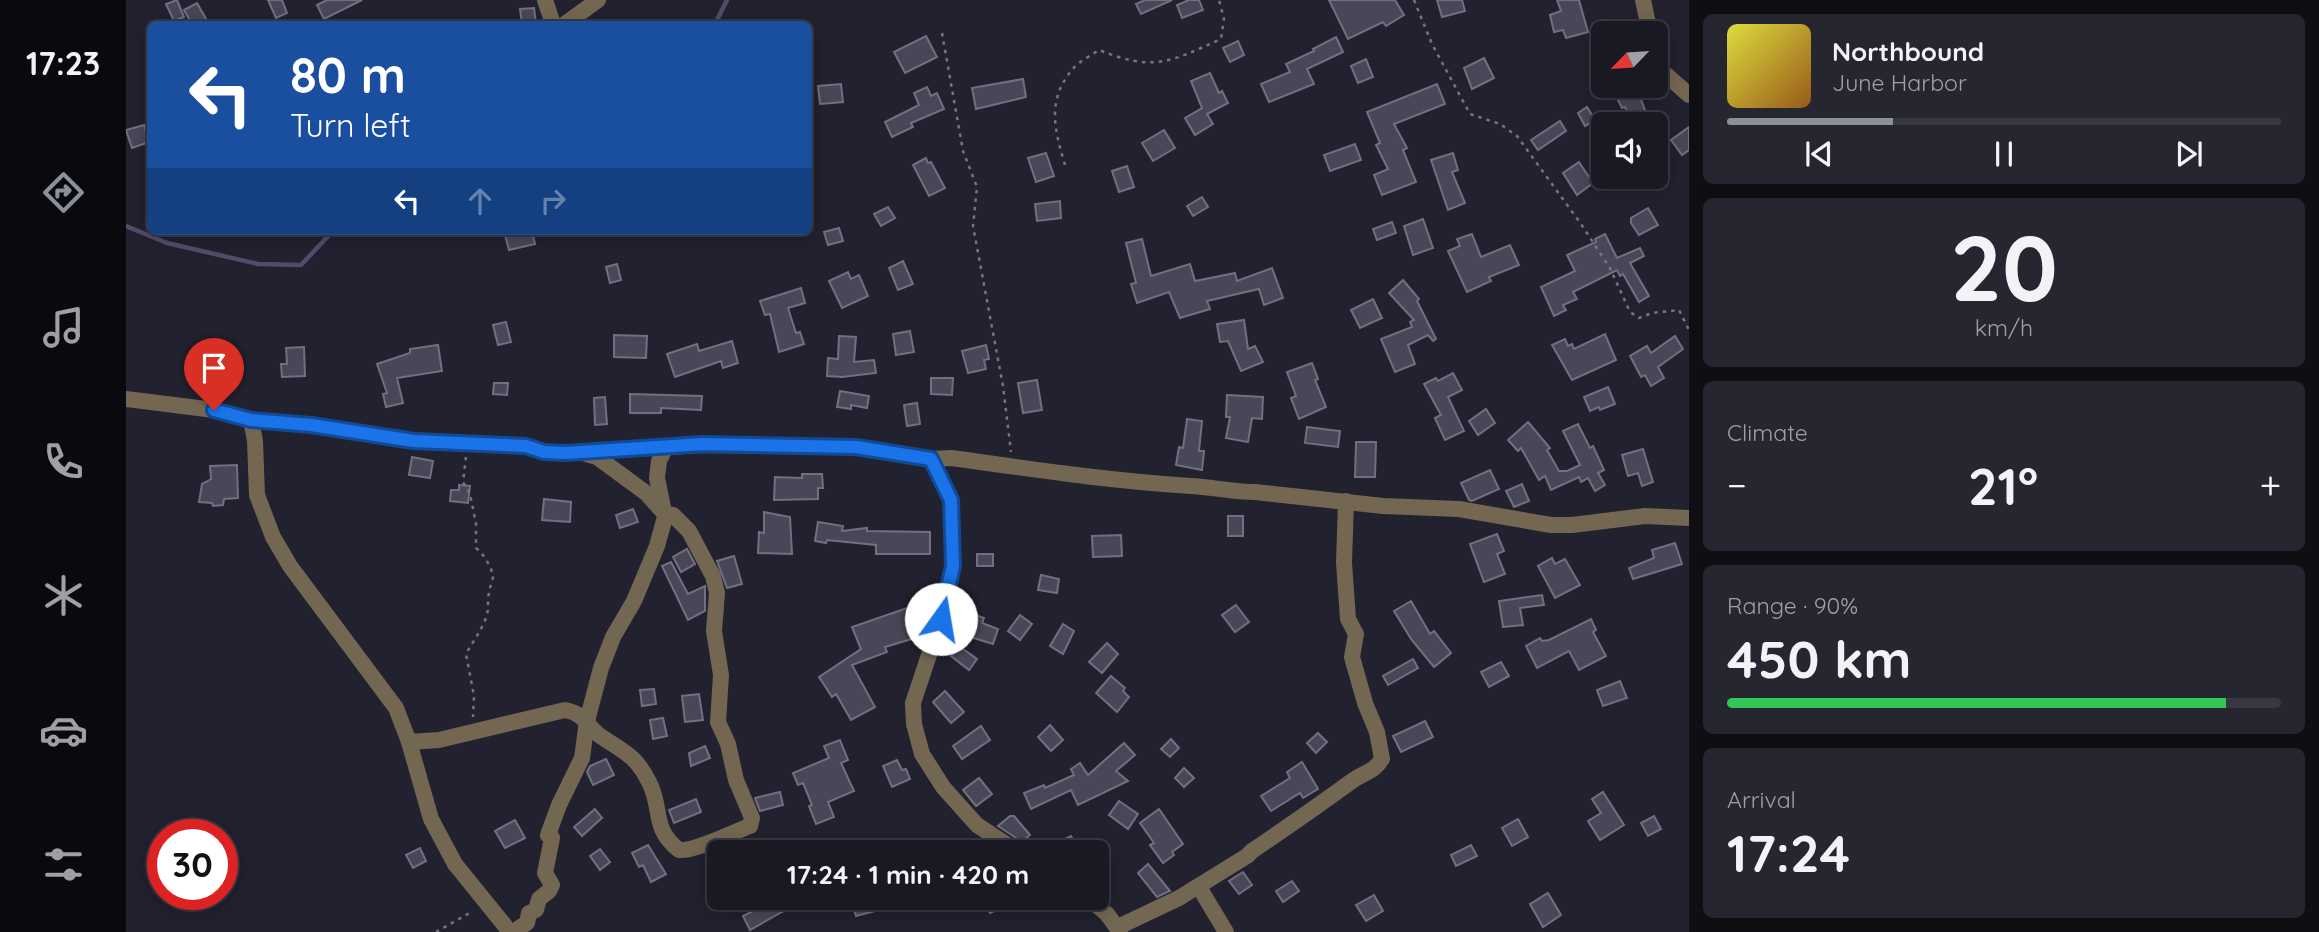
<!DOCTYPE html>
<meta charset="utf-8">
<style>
body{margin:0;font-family:Quicksand,sans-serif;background:#262630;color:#f1f3f6;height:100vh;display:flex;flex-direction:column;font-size:26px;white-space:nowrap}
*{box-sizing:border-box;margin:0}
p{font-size:23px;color:#9fa0a6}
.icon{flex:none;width:38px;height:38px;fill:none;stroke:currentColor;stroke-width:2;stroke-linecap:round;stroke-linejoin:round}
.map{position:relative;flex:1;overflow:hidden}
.side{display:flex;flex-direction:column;gap:14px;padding:14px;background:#0e0e13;width:630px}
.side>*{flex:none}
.guide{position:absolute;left:21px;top:21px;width:665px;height:214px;border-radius:10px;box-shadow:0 4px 18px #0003,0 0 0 2px #373841;background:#1a4fa0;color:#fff;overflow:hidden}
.needle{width:46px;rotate:245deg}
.controls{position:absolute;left:1465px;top:21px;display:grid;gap:14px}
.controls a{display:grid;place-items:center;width:77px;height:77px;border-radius:10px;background:#191923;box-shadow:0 4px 18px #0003,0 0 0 2px #373841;font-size:35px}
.speed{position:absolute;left:21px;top:819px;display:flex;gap:14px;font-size:35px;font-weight:700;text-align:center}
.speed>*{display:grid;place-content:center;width:91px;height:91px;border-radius:50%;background:#191923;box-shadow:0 4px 18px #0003,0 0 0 2px #373841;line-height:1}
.speed .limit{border:10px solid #d22;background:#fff;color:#111}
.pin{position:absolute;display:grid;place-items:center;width:60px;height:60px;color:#fff;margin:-72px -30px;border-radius:50% 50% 50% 0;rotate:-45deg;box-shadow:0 0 7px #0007}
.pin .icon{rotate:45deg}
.me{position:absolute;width:77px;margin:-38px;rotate:13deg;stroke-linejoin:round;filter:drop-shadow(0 0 5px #0008)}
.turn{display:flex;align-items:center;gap:24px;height:147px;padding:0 28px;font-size:32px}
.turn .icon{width:91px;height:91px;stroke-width:2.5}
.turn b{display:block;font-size:49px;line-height:60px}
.lanes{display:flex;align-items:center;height:66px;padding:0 28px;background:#0003;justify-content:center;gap:35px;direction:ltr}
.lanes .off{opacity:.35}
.big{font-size:52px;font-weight:800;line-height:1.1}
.side .tile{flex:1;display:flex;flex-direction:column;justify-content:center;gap:10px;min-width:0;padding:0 24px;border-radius:10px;background:#262630}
.side .dial{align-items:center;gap:0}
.dial b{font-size:91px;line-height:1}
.song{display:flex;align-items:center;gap:21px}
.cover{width:84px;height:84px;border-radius:10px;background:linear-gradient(135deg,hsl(60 70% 55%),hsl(30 70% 35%))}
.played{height:7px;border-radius:4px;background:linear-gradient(90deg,#8c9099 30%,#373841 30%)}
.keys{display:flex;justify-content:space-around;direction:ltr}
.heat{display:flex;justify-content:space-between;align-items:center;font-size:38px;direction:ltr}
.charge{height:10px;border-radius:5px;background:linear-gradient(90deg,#34c759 90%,#373841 0)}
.trip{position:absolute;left:581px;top:840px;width:402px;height:70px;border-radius:10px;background:#191923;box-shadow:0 4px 18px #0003,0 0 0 2px #373841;font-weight:800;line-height:70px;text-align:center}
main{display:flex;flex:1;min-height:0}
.tab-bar{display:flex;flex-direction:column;width:126px;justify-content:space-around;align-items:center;background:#0a0a0e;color:#9fa0a6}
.tab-bar .icon{width:49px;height:49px}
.tab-bar .on{color:#8c9099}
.tab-bar b{font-size:32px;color:#f1f3f6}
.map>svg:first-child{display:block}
</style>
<main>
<nav class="tab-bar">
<b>17:23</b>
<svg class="icon on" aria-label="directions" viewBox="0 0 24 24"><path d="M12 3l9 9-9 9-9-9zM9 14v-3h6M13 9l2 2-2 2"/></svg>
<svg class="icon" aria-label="music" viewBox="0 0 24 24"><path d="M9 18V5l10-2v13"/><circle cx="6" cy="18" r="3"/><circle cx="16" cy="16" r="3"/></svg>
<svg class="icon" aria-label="phone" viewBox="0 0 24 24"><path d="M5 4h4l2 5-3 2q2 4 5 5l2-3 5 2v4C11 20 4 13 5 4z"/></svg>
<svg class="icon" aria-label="climate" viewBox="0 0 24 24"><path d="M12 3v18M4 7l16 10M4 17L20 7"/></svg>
<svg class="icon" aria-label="car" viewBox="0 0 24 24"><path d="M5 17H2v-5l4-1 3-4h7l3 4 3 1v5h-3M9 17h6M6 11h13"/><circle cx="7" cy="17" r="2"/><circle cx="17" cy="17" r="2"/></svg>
<svg class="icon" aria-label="filters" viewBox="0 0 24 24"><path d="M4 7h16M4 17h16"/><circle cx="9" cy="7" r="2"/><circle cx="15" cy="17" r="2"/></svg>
</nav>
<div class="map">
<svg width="1563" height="932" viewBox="0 0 1563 932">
<rect width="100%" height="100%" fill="#21212f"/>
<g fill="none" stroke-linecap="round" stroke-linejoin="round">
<g stroke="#524b6c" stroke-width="4.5">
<path d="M589,24L601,0"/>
<path d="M0,226L41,243L132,264L175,265L207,231"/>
</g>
</g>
<g fill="#474757" stroke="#707081" stroke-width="2">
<path d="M51,0L58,17L48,21L40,4Z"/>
<path d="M142,0H156L161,13L150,18Z"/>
<path d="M201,0H236L198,19L191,5Z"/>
<path d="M1019,0H1046L1015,14L1010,4Z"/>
<path d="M1063,0H1073L1077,10L1056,18L1051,5Z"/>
<path d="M1203,0H1269L1278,15L1260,26L1257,22L1222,39Z"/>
<path d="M1311,0H1336L1339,11L1316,17Z"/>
<path d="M1431,0H1453L1462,32L1440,38L1437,30L1428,32L1424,15L1435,11Z"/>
<path d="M71,3L83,24H66L58,10Z"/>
<path d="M408,8L410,24H396L394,9Z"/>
<path d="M800,36L811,57L779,73L768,52Z"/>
<path d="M1210,37L1217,52L1181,69L1188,84L1143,102L1135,84L1164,72L1160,64L1188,51L1187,49Z"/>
<path d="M1112,41L1118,55L1104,62L1097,48Z"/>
<path d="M1358,58L1368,78L1346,89L1338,68Z"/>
<path d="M1240,59L1247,77L1232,83L1225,66Z"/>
<path d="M1084,73L1093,93L1096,91L1102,103L1081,114L1087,124L1069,135L1059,118L1076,108L1065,81Z"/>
<path d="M897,79L900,97L850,109L846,88Z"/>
<path d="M715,84L717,102L694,104L692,86Z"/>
<path d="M1311,84L1319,104L1268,124L1281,148L1277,150L1290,182L1256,195L1248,175L1262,169L1250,145L1254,143L1241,112Z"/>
<path d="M1489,86H1510L1519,110L1504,117L1499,107L1496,108L1489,94L1492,92Z"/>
<path d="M801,87L805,96L811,93L818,109L785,123L787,127L766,137L759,122L793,105L788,93Z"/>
<path d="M1461,107L1469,120L1459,126L1452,113Z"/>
<path d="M1434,121L1440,131L1412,150L1405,140Z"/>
<path d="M18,125L23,142L6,148L0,130Z"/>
<path d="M1563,127V150L1556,155L1545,140Z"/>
<path d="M1038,130L1049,148L1027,161L1016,143Z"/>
<path d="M1229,144L1235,160L1204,171L1198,155Z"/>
<path d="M920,153L928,176L910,182L902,158Z"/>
<path d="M1327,153L1332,170L1326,172L1339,203L1322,210L1305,160Z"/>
<path d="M800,158L802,163L805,162L819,188L803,196L787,165Z"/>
<path d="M1453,162L1467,183L1451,195L1437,173Z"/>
<path d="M1001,166L1008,187L993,192L986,171Z"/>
<path d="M1076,197L1082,207L1067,216L1061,206Z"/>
<path d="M934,201L935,218L911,221L909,204Z"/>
<path d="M762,207L769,218L755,226L748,214Z"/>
<path d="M1522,208L1532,225L1513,235L1505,223V218Z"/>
<path d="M1297,219L1307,248L1287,255L1278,226Z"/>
<path d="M1266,222L1270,233L1251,240L1247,229Z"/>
<path d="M713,228L717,241L702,245L698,232Z"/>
<path d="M378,231H406L409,244L383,250Z"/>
<path d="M1346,234L1355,257L1384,245L1393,265L1363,277L1365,281L1341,292L1322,251L1334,246L1331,239Z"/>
<path d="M1479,234L1491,258L1514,248L1518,256L1504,263L1523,296L1513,302L1497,274L1494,276L1491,270L1447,292L1451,299L1437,305L1440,310L1428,316L1415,287L1449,271L1441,255L1470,242L1469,239Z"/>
<path d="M1016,239L1025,276L1064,264L1069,281L1109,273L1111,281L1146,268L1157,298L1138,305L1133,289L1081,301L1084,309L1054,318L1043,292L1011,303L1005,284L1010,283L1000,243Z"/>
<path d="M777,261L787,284L772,290L763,268Z"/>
<path d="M491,264L495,280L484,283L480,267Z"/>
<path d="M722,272L725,279L733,275L742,296L716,308L703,281Z"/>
<path d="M1277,280L1293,299L1291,301L1310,339L1307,341L1302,335L1282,345L1289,364L1269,372L1255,339L1286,327L1284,322L1288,320L1263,293Z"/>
<path d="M675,288L679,303L662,308L670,333L674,332L678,344L653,352L644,314L639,315L634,301Z"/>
<path d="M1247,299L1256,318L1234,328L1225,310Z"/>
<path d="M1118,320L1122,349L1129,346L1137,362L1115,371L1102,341L1094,342L1091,324Z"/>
<path d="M380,322L385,342L372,345L367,325Z"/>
<path d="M784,331L788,352L770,355L767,334Z"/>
<path d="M1479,334L1490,360L1446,380L1426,345L1439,339L1442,346L1446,344L1448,349Z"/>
<path d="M488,335L521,336L520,358L488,357Z"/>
<path d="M713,336L730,337L728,362L748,360L750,373L716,377L701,376L702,358L712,359Z"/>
<path d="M1549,336L1557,349L1532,367L1538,378L1525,386L1519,375L1515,377L1504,356L1521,346L1525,353Z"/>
<path d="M606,341L612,363L597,368L595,361L549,377L541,354L571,344L573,351Z"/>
<path d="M312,345L316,371L271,378L277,403L260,407L257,394L261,393L251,364L284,353V349Z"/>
<path d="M860,345L863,359L858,360L860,369L842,373L836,351Z"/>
<path d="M178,347L179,376L156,377L155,364H161L160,348Z"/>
<path d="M1186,363L1192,379L1189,380L1200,407L1173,419L1165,398L1170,396L1161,372Z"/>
<path d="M1327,373L1336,390L1322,397L1338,431L1319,440L1309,418L1315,415L1298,384L1310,378L1312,381Z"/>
<path d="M805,378H827L826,395L805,394Z"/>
<path d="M911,380L916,410L897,413L892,383Z"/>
<path d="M368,383H382L381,395L367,394Z"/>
<path d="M1482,387L1489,404L1474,410L1473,407L1464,411L1458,397Z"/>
<path d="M714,391L743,396L741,408L725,405V409L711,407Z"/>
<path d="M504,394L576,396L575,410L535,408V413H504Z"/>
<path d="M1101,395L1137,397L1136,419L1126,418L1122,442L1100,438L1104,417H1100Z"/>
<path d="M479,397L481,424L469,425L468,398Z"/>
<path d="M791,403L794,424L781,426L778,405Z"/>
<path d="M1360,409L1369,423L1352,435L1343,421Z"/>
<path d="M1061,419L1076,421L1073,451H1078L1076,470L1050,465L1053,447L1057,448Z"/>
<path d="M1402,422L1424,448L1421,450L1433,471H1441L1454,465L1437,431L1452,424L1464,448L1467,446L1478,470L1472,473L1479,485L1469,491L1462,478L1455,482L1453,477L1425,490L1419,476L1413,480L1395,448L1392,451L1382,440Z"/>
<path d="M1181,427L1214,431L1212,447L1179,443Z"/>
<path d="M1230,442H1250L1249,477H1229Z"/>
<path d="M1517,449L1527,482L1516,486L1512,473L1502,476L1496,455Z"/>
<path d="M286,457L307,461L304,478L283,475Z"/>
<path d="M111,465L112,498L98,499L97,505L87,506L86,503L73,502L76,484L85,479L84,466Z"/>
<path d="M1364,470L1373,489L1346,501L1343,500L1335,483Z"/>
<path d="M676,474H696L697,488H692V499L648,500L649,477L676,478Z"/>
<path d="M1396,484L1403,501L1388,507L1380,491Z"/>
<path d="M333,485L344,486L342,503L324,501L325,490H333Z"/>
<path d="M418,499L445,502L444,522L416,520Z"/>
<path d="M507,509L512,522L494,528L490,515Z"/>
<path d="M638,512L664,517L666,554L632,553L633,532L638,533Z"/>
<rect x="1102" y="516" width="15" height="20"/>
<path d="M692,522L717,526L716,531L741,528V531L804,532V554H750V545L701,540L700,543L689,541Z"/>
<path d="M1371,534L1378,551L1371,554L1379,574L1358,582L1344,544Z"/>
<path d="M995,535L996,556L967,557L966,536Z"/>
<path d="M1549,543L1556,564L1507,579L1503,568L1528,558L1526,550Z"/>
<path d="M561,549L569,564L555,572L547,557Z"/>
<rect x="851" y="554" width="16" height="12"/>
<path d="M608,556L616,584L601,588L591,561Z"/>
<path d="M1426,558L1429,564L1439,559L1454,585L1429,598L1412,566Z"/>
<path d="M545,562L562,594L579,586V611L562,620L536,566Z"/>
<path d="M915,575L933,579L931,593L912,590Z"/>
<path d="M1416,595L1418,605L1394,608L1397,625L1377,627L1373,601Z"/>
<path d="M1285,601L1304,634L1308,631L1325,653L1308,667L1285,639L1268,611Z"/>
<path d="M1110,605L1123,622L1109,632L1096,615Z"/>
<path d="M781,608L789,638L759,647L761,652L726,665L749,707L725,720L710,694L706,697L693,677L735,649L726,627Z"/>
<path d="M845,613L858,618L856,623L872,629L867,644L838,635Z"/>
<path d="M894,615L906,624L894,640L882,631Z"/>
<path d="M1465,619L1470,630L1467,632L1480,656L1453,670L1443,651L1411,668L1400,646L1414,638L1416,641L1423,640Z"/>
<path d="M937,624L948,631L937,654L924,646Z"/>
<path d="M981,643L992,654L976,673L963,662Z"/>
<path d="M833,646L851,659L843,670L825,656Z"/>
<path d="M1287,659L1292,668L1262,685L1257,676Z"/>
<path d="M1375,662L1383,676L1363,687L1355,672Z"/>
<path d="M985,676L999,688L997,691L1003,697L991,712L970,693Z"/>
<path d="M1494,681L1501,698L1477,706L1471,690Z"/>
<path d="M528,689L530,704L516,706L514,690Z"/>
<path d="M819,691L838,712L825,723L807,702Z"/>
<path d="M573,694L577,720L559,722L556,696Z"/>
<path d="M537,718L541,736L527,739L524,720Z"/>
<path d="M1299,721L1307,737L1275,752L1267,736Z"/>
<path d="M924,725L937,740L925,751L912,737Z"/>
<path d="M855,726L864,740L836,759L827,746Z"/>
<path d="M1192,733L1201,742L1190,753L1181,743Z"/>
<path d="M1045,739L1053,748L1044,757L1035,749Z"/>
<path d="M714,740L722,760L715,763L728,791L702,802L708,817L690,824L683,806L686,805L677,783L672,785L667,773L703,758L698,746Z"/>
<path d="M998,743L1009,755L990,771L1002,781L952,805L945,790L905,809L898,793L918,785L919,788L948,775L945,769L954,763L962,775Z"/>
<path d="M579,746L584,758L565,766L563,753Z"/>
<path d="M480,759L488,775L467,785L461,772L464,766Z"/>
<path d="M771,760L776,770L780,769L784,779L766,787L757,766Z"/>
<path d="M1176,762L1192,789L1177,798L1174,793L1145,811L1135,796L1164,778L1161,772Z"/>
<path d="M1058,768L1068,778L1058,787L1049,778Z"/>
<path d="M853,778L866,794L850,806L837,790Z"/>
<path d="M654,792L657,805L634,811L629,798Z"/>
<path d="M1477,792L1498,825L1474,840L1462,821L1475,813L1466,799Z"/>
<path d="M570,799L575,812L548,823L543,810Z"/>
<path d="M993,801L1012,814L1002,829L983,815Z"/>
<path d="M469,809L476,818L456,836L448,827Z"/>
<path d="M1033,809L1057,844L1046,852L1048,855L1037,863L1024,845L1028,843L1014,823Z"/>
<path d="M884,816H888L904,835L896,842L872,826Z"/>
<path d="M1528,816L1535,829L1522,836L1515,823Z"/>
<path d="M1392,819L1402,837L1386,846L1376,828Z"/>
<path d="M389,820L399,838L379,848L369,831Z"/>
<path d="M945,836L951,849L944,852H912Z"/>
<path d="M767,839L773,852H739Z"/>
<path d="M522,845L540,874L525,882L517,865L513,867L506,853Z"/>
<path d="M1345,845L1351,856L1330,866L1325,855Z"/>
<path d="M294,848L300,861L287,868L280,855Z"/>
<path d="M474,849L484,862L474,870L464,856Z"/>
<path d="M1022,864L1044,891L1031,897L1012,873Z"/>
<path d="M1117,872L1126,885L1113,894L1103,881Z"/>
<path d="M1166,881L1173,891L1157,902L1150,891Z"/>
<path d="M1422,893L1435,915L1417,927L1404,904Z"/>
<path d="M1248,895L1257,911L1240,921L1230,905Z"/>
<path d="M654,898H656L661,909L624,930L617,916Z"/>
<path d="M725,898H745L749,911L730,916Z"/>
<path d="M857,898H872L876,908L864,913Z"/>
</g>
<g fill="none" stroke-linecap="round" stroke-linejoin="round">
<g stroke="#757581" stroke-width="2.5" stroke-dasharray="3.5 5" stroke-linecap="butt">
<path d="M1288,0L1306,44L1344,114L1374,124L1391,136L1455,224L1484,268L1504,312L1513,318L1526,313L1553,310L1563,330"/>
<path d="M816,33L837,151L851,187L847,226L877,386L885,452"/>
<path d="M939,165C929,131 920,101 946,70C952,62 964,56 973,50C1028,72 1044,62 1095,39L1098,19L1093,0"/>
<path d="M340,457L337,482L344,494L350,524V548C357,553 366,568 367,576C367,582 363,588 363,593C361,600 363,607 361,615C356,630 347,641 340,654L348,696L347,717"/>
<path d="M310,932L347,911"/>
</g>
<g stroke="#736751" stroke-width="16">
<path d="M419,0L427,24"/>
<path d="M1517,0L1524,33"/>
<path d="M439,24L472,0"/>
<path d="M1530,53L1537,72L1563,95"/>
<path d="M0,399L88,410L125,420L129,441L131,495L147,537L164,566L270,708L283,742L305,819L329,864L384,932"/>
<path d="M125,420L185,425L288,441L400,446L418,452L439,453L577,445L730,447L805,459L825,458C905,469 984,481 1065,486C1086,487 1107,492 1129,492L1257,506L1333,509L1425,525H1446L1519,516L1563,518"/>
<path d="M805,459L825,500L827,566L815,619L787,703L788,724L796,754L817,787L851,825L892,852"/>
<path d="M283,742L313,740L439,710C459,714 459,724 473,735C497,752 509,754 523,782C537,809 525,828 553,850C568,852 607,832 624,826L626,818L610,780L602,744L592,722L595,675L588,631L591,593L587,576L563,531L547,515L538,513L520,493L471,457L460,454"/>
<path d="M1073,887L1100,932"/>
<path d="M962,898L981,914L994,932"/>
<path d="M992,927L1053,898L1121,856L1126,851C1160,828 1193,805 1226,781C1238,772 1247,773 1256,759L1251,732L1239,703L1226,657L1230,634L1222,619L1218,563L1220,501"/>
<path d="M392,932L393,928L401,923L403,913L410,910L413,899L423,891L426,885L419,873L426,838L422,835L433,805L456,758L461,721L475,668L487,637L508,601L531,546L539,517L531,478L533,461L540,447"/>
</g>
</g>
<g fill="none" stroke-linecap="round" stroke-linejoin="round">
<defs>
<path id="route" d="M88,410L125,420L185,425L288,441L400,446L418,452L439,453L577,444L730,447L805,459L825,500L827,566L815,619"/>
</defs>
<use href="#route" stroke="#114b97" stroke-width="18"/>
<use href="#route" stroke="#1a73e8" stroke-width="12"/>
</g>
</svg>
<div class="controls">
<a><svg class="needle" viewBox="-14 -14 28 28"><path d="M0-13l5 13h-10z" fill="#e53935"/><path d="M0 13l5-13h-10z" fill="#9fa0a6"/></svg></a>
<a><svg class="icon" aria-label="sound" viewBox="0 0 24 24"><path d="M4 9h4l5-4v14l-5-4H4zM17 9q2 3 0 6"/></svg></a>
</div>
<div class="speed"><div class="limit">30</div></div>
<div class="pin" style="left:88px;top:410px;background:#d93025"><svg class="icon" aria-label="arrive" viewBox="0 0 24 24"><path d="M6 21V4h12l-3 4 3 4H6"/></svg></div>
<svg class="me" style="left:815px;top:619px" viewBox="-20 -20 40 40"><circle r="19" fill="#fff"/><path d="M0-13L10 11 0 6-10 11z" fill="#1a73e8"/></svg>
<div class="trip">17:24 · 1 min · 420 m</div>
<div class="guide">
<div class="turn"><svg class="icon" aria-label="left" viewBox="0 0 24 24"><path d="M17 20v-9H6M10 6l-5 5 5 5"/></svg><div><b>80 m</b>Turn left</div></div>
<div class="lanes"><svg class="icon" aria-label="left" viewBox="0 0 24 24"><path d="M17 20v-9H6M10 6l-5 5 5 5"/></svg><svg class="icon off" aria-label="ahead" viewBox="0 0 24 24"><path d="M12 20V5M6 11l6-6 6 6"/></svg><svg class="icon off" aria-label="right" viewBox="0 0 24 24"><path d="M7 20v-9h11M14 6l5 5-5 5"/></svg></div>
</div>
</div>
<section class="side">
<div class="tile">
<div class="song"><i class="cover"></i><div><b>Northbound</b><p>June Harbor</p></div></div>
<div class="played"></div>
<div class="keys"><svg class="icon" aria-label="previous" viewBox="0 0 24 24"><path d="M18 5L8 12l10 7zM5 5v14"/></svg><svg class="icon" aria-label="pause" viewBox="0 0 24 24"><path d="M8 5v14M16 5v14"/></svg><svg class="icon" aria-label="next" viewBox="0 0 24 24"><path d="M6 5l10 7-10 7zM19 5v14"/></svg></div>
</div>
<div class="tile dial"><b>20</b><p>km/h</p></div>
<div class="tile"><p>Climate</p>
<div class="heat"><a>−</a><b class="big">21°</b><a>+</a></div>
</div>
<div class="tile"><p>Range · 90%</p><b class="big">450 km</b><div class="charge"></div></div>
<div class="tile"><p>Arrival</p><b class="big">17:24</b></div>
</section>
</main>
